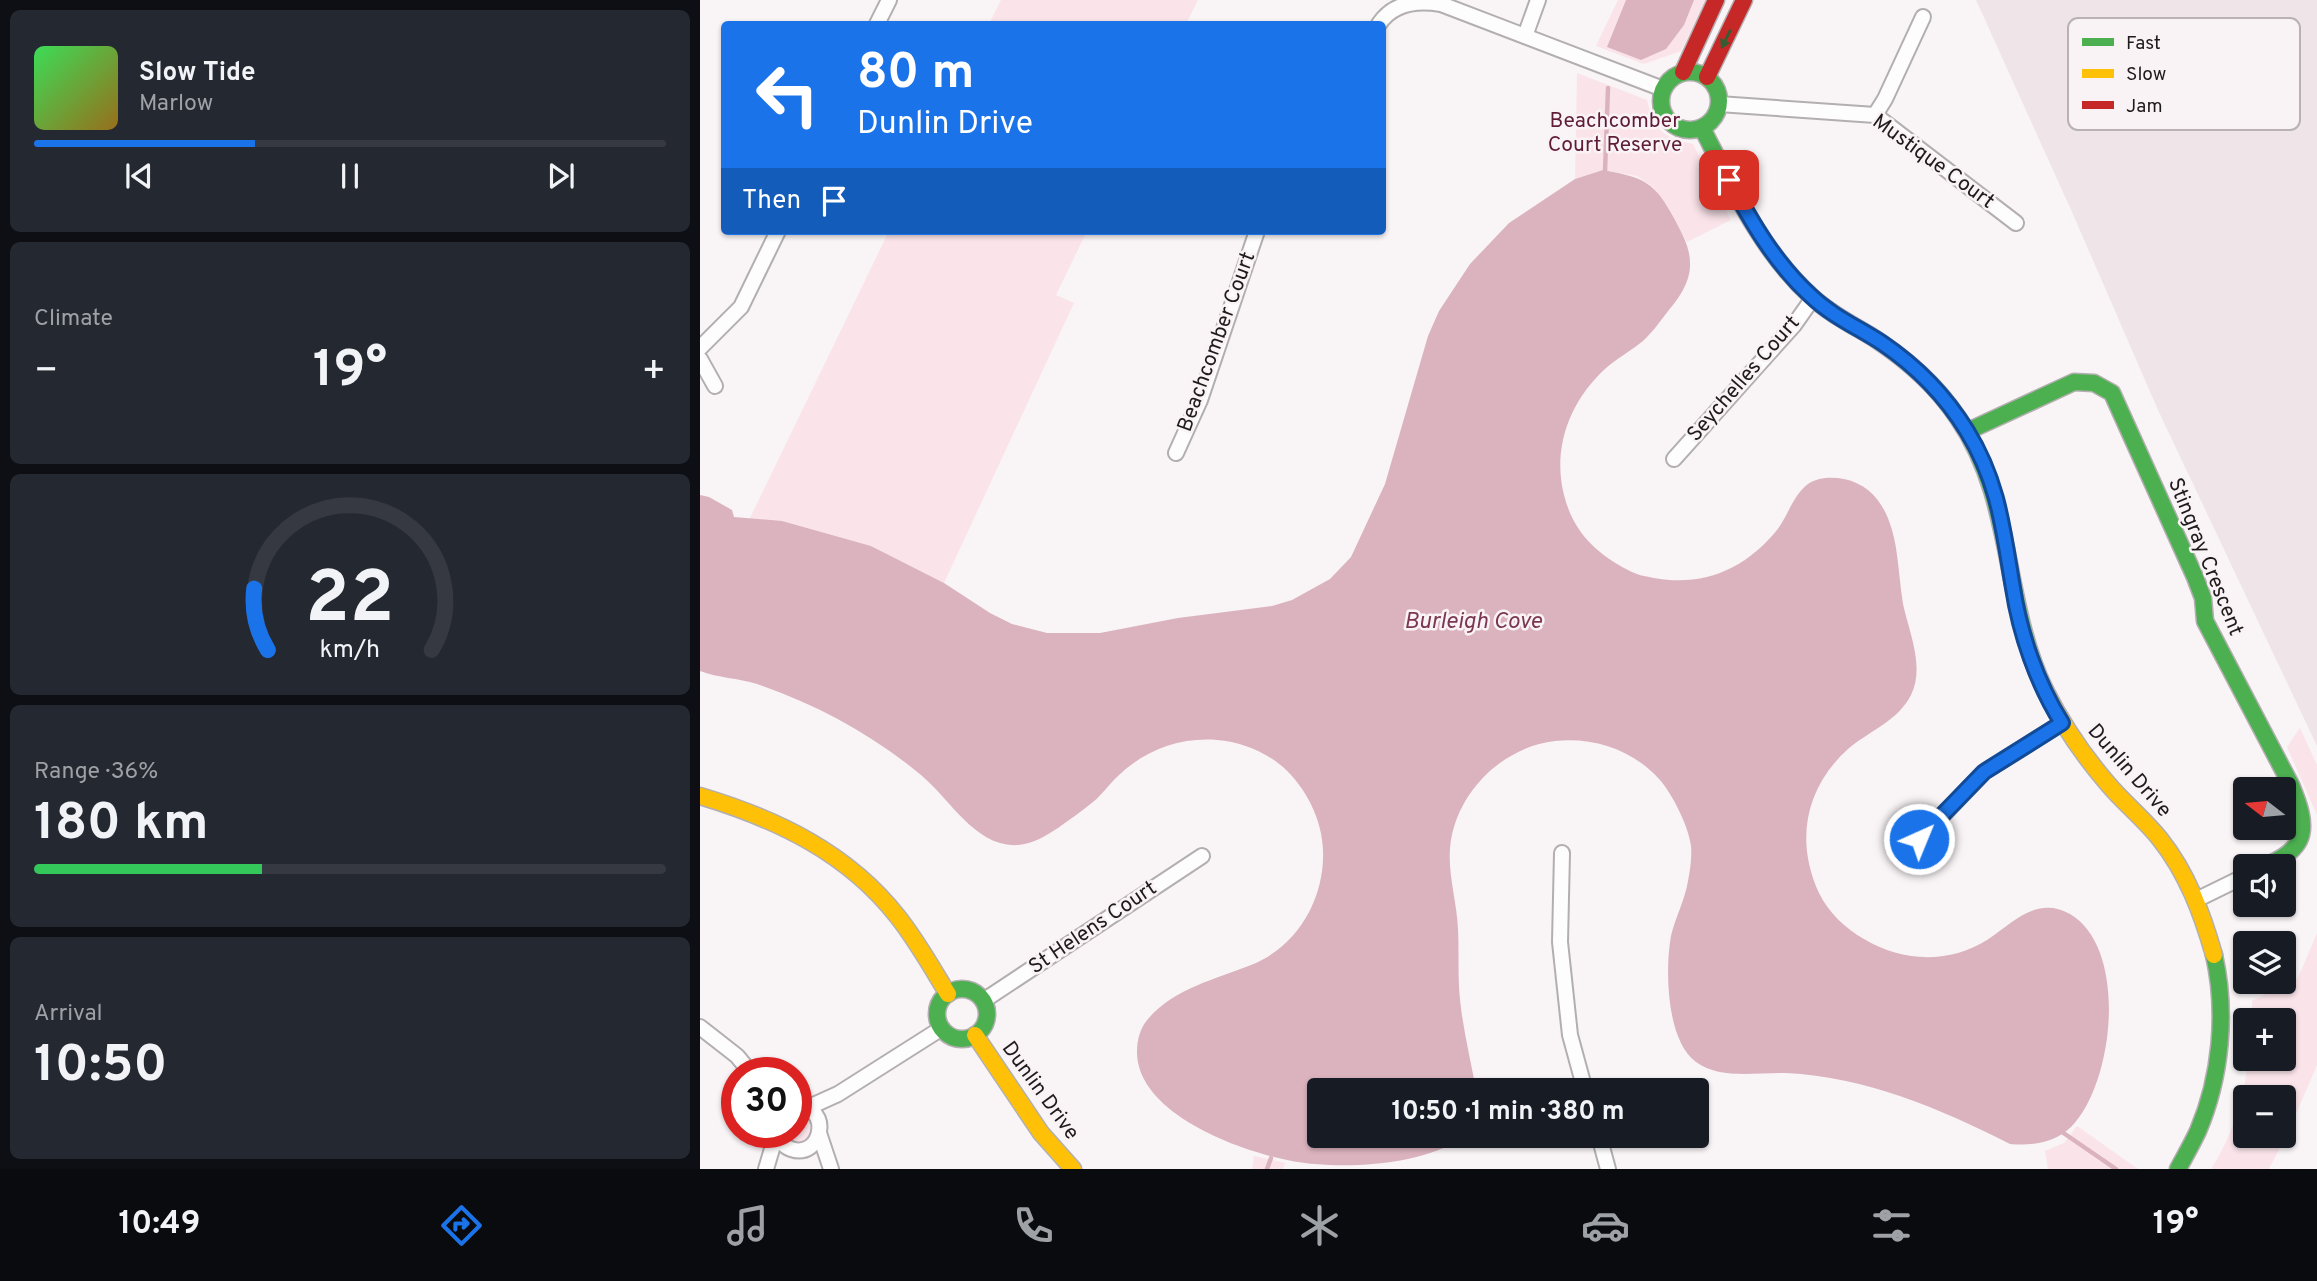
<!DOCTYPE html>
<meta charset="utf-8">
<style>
body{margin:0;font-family:Overpass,sans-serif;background:#242831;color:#f1f3f6;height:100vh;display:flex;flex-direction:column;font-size:26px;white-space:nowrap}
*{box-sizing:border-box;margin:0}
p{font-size:23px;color:#9ea1a6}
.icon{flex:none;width:38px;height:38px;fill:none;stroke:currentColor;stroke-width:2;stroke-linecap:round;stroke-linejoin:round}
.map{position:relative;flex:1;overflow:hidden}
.drawer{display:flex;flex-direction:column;gap:10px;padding:10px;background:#0d0f14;width:700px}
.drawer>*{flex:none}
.top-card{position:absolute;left:21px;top:21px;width:665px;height:214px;border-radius:7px;box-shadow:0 2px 5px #0004;background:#1a73e8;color:#fff;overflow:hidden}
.needle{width:46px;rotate:286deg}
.fabs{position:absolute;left:1533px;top:777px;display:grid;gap:14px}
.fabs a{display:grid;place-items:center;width:63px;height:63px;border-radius:7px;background:#171b24;box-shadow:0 2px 5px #0004;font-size:35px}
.speed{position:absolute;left:21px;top:1057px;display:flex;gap:14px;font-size:35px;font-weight:700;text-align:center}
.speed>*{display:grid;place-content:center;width:91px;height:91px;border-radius:50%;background:#171b24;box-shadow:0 2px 5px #0004;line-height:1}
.speed .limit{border:10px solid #d22;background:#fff;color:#111}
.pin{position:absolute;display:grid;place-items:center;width:60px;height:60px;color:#fff;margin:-30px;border-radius:14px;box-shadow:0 4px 10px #0006}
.me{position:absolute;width:77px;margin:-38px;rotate:44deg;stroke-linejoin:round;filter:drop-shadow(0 0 5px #0008)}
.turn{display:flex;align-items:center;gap:24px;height:147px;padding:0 21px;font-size:32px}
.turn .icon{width:91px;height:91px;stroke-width:2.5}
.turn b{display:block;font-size:49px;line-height:60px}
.then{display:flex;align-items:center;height:66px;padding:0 21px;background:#0003;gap:14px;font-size:26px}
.big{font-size:52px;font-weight:700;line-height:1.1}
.drawer .widget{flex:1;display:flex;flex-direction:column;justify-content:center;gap:10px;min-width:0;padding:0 24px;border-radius:10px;background:#242831}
.drawer .dial{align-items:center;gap:0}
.dial svg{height:182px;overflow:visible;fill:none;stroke:#363941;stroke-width:7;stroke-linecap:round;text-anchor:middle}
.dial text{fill:#f1f3f6;stroke:none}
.song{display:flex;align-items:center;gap:21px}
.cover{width:84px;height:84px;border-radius:10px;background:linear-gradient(135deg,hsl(130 70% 55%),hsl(40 70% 35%))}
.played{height:7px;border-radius:4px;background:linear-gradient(90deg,#1a73e8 35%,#363941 35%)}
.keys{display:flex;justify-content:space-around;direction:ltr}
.heat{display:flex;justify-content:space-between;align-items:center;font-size:38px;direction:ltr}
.charge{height:10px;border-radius:5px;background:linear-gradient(90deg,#34c759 36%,#363941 0)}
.trip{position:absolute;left:607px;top:1078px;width:402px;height:70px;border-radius:7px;background:#171b24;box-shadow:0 2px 5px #0004;font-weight:700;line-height:70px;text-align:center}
.menu{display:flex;height:112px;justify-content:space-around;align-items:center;background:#090b0e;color:#9ea1a6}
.menu .icon{width:49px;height:49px}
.menu .active{color:#1a73e8}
.menu b{font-size:32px;color:#f1f3f6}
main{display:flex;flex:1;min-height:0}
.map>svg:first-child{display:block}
</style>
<main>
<section class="drawer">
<div class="widget">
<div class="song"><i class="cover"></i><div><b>Slow Tide</b><p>Marlow</p></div></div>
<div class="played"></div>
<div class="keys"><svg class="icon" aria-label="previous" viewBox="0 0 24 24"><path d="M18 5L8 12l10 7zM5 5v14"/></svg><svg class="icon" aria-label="pause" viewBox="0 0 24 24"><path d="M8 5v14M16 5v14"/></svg><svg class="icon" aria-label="next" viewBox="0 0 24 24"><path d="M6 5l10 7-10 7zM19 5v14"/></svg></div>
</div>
<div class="widget"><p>Climate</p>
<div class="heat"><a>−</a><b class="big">19°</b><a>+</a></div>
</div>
<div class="widget dial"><svg viewBox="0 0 100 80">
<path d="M14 69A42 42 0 1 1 86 69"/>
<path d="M14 69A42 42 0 0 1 8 42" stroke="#1a73e8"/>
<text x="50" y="56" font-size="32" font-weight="700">22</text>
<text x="50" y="72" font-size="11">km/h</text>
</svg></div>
<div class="widget"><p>Range · 36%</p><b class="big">180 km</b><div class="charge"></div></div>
<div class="widget"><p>Arrival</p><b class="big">10:50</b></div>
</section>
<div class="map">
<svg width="1617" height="1169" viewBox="0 0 1617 1169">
<rect width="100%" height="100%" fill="#f9f4f6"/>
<path fill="#efe5e8" d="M1276,0H1617V746L1458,410L1372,212Z"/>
<g fill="#fae4ea" fill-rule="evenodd">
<path d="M301,0H498L486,24H289Z"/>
<path d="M918,0H1006L981,51L944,64L896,46Z"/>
<path d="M877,73L947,100C955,130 962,138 993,144L1031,220L987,242L953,187L937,176L903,170L875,179Z"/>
<path d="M189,231H387L356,295L374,303L244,583L171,546L49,520Z"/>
<path d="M1600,728L1617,765V815L1587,747Z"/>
<path d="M1617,933V1065L1590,1128L1569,1169H1511C1532,1137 1545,1096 1548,1059H1584V1020H1552V1001L1598,978ZM1545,1097H1584V1136H1545Z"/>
<path d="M96,1111L109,1115L115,1131L105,1144L94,1145L81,1132H96Z"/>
<path d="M1377,1126L1438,1169H1348L1345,1151L1364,1143Z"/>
<path d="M554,1156L585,1163L583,1169H552Z"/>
</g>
<g fill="#dbb3bf">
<path d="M926,0H994L984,25L966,49L941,60L907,47Z"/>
<path d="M903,170C945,178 954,181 975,220C982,234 990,247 990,263C991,278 982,294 973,305C963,317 954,331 943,341C931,351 917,358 905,369C870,401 852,448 864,495C873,531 895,553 928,570C937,575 944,576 954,578C1004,587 1045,569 1077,530C1088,516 1093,495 1108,484C1119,477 1132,477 1144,479C1178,486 1191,517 1196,548C1199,567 1200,586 1203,604C1209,632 1225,667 1211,695C1198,721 1169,731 1148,749C1105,788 1095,841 1119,893C1128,912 1146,929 1164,939C1202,962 1249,964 1287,940C1313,923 1337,895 1370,914C1429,949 1414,1084 1371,1127C1354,1143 1332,1146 1310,1144C1239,1108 1166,1077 1086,1073C1057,1072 1020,1080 996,1062C966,1040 965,969 971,936C975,918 985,900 988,881C990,871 992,857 991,846C989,827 972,793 959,779C933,750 894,737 855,741C801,747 754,795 750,849C748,875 757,903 758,929C759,949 758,968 759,987C761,1022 770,1056 776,1090H620V1136H764L763,1138C723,1163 661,1168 615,1164C560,1160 437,1119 437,1052C437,1040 440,1028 448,1019C473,989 516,979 551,965C597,947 625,899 623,850C622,819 606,788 583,767C564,751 541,742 517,740C480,737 445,750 418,776C409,784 402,795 393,802C382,811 369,820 358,828C345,836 333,844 318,845C276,848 250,799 221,775C173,735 116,704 57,684C38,678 18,678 0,671V495L9,497L32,510L34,517L82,521L171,546L244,583L290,613L312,624L347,633H400L478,618L572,606L592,600L630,579L651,557L685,484L728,336L739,311L770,264L809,223L875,179Z"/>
</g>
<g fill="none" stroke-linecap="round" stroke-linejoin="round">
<g stroke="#dbb3bf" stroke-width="4.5">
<path d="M905,171L908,88"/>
<path d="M1362,1132L1416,1169"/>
<path d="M567,1169L571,1158"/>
</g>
<defs>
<g id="street">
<path d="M177,24L189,0"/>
<path d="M679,24C693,3 717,0 741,4L963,89"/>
<path d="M825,36L838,0"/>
<path d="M1019,104L1175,115L1316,223"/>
<path d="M1175,115L1185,99L1223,17"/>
<path d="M0,348L41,307L78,231"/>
<path d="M0,359L15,386"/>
<path d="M476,453L500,400L557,231"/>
<path d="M974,459L1094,325L1113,298"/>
<path d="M1219,840L1284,772L1362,723"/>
<path d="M862,853L860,942L870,1035L885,1090"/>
<path d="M1496,900L1545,876"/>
<path d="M283,1001L502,856"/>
<path d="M0,1027L37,1056L51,1073"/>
<path d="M107,1108L138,1094L242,1028"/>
<path d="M77,1132C79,1140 83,1146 91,1149C121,1160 134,1107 96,1106"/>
<path d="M119,1133L131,1169"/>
<path d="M899,1136L908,1169"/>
<path d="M66,1169L77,1132"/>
</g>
<g id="fast">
<circle cx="990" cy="101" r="29"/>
<path d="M1002,128C1033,188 1061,251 1112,297C1130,314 1153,325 1174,338C1206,359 1237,386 1258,418C1315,501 1302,602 1345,690"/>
<path d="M1268,431L1374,382L1394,383L1412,393L1495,577L1503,598L1505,621L1591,785C1608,826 1610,848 1565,866"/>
<circle cx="262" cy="1014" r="25"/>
<path d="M1478,1169C1485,1156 1492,1144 1498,1131C1521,1077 1527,1012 1514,955"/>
</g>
<g id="slow">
<path d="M1345,690C1362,724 1383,755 1408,784C1424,803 1444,819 1460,839C1487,873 1502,913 1514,955"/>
<path d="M0,796C77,819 148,853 198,917C217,941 232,968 248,994"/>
<path d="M275,1035L341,1133L373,1169"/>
</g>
<g id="jam">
<path d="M983,72L1016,0"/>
<path d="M1007,77L1044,0"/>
</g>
</defs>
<use href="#street" stroke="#b3afb0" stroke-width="18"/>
<use href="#fast" stroke="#b3afb0" stroke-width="19"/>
<use href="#slow" stroke="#b3afb0" stroke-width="19"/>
<use href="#jam" stroke="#b3afb0" stroke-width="19"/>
<use href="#street" stroke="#fefdfe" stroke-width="14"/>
<use href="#fast" stroke="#4caf50" stroke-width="16"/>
<use href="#slow" stroke="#ffc107" stroke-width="16"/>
<use href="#jam" stroke="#c62828" stroke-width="16"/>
</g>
<defs><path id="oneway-solid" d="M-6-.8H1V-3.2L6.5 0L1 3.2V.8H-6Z" transform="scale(1.75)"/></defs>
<use fill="#335e33" href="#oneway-solid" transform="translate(1026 39) rotate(116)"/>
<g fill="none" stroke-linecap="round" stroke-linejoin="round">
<defs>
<path id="route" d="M1029,180C1052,223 1075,263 1111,296C1132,316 1159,328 1182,343C1216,366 1246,397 1267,431C1299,483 1303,530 1313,588C1320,634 1337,683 1362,723L1284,772L1219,839"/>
</defs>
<use href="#route" stroke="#114b97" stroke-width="18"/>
<use href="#route" stroke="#1a73e8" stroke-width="12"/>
</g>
<g text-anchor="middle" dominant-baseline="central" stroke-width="5" stroke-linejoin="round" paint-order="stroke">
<g font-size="21" fill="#5e1c36" stroke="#faf3f5">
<text x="915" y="121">Beachcomber<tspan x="915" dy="24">Court Reserve</tspan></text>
</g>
<g font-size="21" fill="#1e1b1c" stroke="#faf3f5">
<text transform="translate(1233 162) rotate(36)">Mustique Court</text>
<text transform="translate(517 342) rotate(-70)">Beachcomber Court</text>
<text transform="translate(1044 379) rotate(-49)">Seychelles Court</text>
<text transform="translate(1505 557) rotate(68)">Stingray Crescent</text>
<text transform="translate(1429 771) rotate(49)">Dunlin Drive</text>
<text transform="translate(393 928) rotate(-34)">St Helens Court</text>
<text transform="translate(340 1091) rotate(54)">Dunlin Drive</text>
</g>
<g font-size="23" font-style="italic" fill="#7c3750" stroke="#faf3f5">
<text x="773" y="622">Burleigh Cove</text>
</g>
</g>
<rect x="1368" y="18" width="232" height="112" rx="10" fill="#faf3f5" stroke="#b8b2b4" stroke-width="2"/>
<rect x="1382" y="38" width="32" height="8" fill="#4caf50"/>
<rect x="1382" y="69" width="32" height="9" fill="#ffc107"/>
<rect x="1382" y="101" width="32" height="8" fill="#c62828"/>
<g font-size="19" fill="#1e1b1c">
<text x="1426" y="49">Fast</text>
<text x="1426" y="80">Slow</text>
<text x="1426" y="112">Jam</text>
</g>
</svg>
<div class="fabs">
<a><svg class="needle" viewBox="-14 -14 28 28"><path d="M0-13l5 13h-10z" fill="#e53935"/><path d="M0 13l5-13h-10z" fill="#9ea1a6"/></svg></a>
<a><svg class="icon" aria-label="sound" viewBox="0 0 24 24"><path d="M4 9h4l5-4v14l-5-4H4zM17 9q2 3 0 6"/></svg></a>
<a><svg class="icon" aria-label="layers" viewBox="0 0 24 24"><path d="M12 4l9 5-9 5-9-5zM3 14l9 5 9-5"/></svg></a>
<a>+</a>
<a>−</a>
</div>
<div class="speed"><div class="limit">30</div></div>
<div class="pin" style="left:1029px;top:180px;background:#d93025"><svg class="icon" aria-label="arrive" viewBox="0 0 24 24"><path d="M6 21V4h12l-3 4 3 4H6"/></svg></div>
<svg class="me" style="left:1219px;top:839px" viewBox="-20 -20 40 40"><circle r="17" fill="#1a73e8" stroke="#fff" stroke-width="3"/><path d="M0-11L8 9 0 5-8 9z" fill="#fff"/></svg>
<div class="trip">10:50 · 1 min · 380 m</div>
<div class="top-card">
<div class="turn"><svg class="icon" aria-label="left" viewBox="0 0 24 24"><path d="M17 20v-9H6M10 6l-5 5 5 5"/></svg><div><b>80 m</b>Dunlin Drive</div></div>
<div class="then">Then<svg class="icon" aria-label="arrive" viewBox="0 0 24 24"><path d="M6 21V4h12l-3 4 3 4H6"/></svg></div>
</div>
</div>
</main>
<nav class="menu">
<b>10:49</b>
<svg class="icon active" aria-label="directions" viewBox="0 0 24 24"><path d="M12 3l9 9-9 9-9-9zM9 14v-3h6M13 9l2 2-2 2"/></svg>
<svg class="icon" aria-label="music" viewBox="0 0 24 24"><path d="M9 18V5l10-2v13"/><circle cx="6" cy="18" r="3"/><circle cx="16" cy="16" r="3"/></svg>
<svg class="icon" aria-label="phone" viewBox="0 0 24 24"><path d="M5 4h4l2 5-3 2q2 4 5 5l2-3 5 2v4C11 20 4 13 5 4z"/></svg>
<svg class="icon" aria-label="climate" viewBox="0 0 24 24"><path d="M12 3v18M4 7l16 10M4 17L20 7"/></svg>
<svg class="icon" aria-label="car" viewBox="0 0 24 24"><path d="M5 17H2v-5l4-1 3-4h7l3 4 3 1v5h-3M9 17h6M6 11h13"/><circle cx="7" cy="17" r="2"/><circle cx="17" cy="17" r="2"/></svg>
<svg class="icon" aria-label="filters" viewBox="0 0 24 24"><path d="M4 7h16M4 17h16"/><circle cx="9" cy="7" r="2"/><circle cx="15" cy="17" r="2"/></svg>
<b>19°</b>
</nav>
